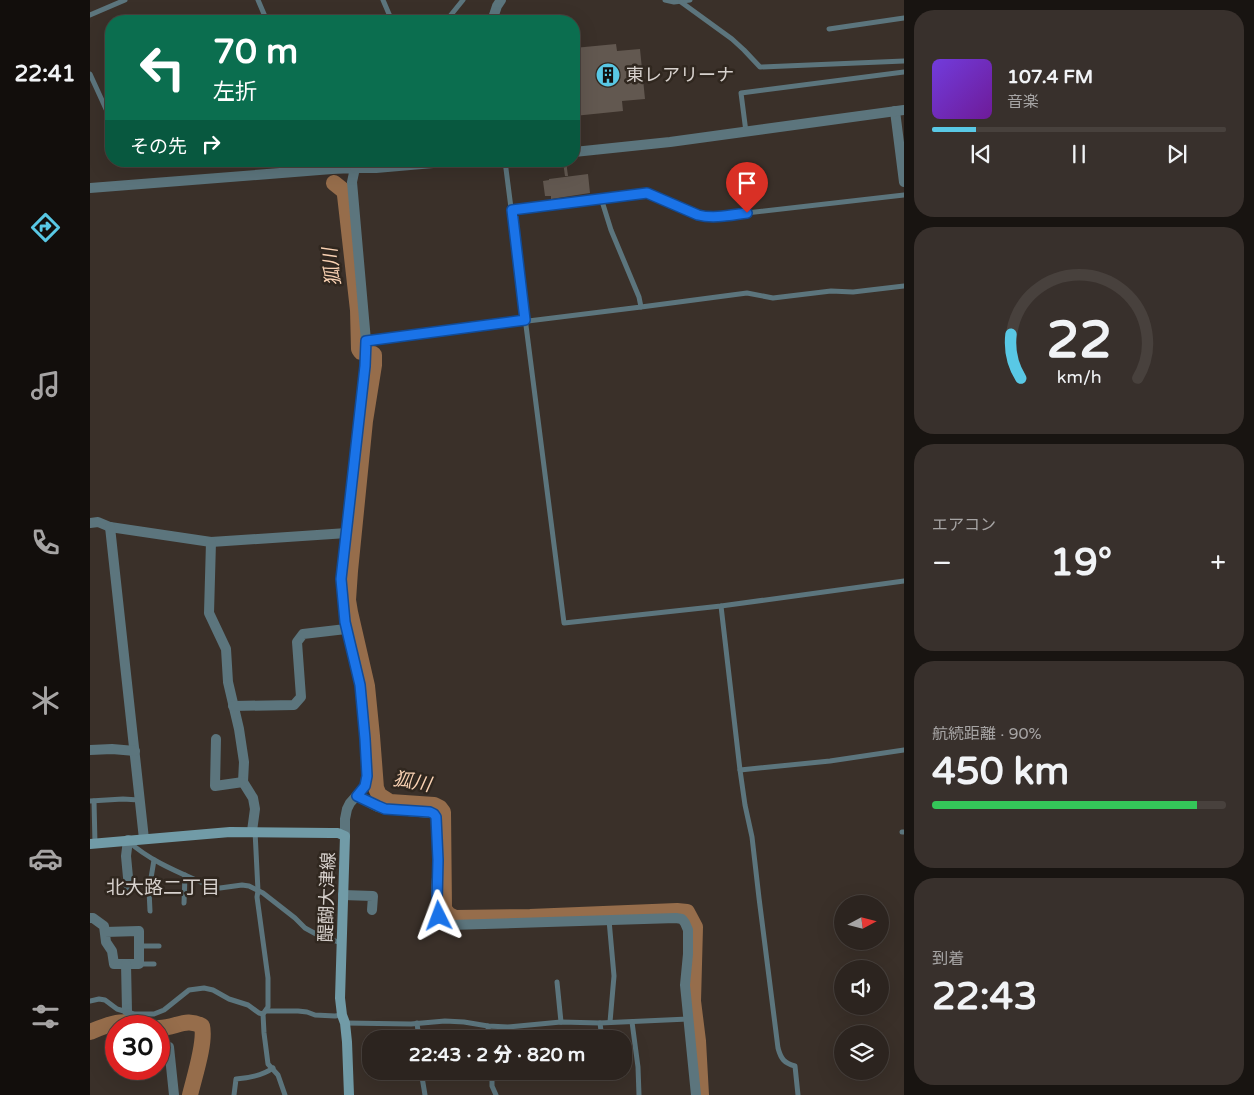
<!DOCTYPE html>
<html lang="ja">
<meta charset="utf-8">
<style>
body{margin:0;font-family:"Varela Round","Noto Sans JP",sans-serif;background:#38302c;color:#f1f3f6;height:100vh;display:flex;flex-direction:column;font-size:19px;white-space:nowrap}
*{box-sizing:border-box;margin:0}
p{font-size:16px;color:#a6a4a4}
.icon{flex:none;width:28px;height:28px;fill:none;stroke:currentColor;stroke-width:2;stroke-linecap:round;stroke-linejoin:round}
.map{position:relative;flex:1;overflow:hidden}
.side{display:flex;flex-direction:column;gap:10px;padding:10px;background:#181411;width:350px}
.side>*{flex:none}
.top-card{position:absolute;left:15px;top:15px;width:475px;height:152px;border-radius:20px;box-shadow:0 5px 20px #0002,0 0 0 1px #48413d;background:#0b6e4f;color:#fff;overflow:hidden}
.needle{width:32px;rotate:83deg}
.buttons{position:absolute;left:744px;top:895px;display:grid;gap:10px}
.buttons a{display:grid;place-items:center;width:55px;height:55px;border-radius:50%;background:#2c241f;box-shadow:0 5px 20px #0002,0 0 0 1px #48413d;font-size:25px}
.speed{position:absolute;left:15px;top:1015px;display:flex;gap:10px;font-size:25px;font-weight:700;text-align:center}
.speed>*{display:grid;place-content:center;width:65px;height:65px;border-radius:50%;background:#2c241f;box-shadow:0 5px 20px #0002,0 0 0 1px #48413d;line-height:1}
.speed .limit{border:8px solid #d22;background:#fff;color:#111}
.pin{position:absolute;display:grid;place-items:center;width:42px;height:42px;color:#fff;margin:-51px -21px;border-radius:50% 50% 50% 0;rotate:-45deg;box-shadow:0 0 5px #0007}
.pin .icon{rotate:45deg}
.me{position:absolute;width:55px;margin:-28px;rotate:357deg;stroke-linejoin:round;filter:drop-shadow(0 0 4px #0008)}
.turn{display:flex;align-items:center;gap:18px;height:105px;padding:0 25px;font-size:22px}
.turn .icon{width:65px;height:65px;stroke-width:2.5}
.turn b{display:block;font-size:35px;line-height:42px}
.then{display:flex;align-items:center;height:48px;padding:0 25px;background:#0003;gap:10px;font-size:19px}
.big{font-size:38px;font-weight:800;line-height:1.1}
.side .card{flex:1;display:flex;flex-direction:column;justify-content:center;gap:8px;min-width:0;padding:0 18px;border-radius:20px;background:#38302c}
.side .dial{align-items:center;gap:0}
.dial svg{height:130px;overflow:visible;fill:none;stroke:#48413d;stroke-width:7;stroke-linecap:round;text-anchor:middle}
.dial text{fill:#f1f3f6;stroke:none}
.song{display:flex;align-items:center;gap:15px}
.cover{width:60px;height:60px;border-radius:8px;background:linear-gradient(135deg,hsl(260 70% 55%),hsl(280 70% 35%))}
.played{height:5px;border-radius:2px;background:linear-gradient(90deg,#59c8e5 15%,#48413d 15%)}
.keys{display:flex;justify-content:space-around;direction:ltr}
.heat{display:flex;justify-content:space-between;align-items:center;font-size:28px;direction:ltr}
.charge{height:8px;border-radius:4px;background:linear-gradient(90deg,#34c759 90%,#48413d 0)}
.trip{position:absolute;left:272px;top:1030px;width:270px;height:50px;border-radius:20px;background:#2c241f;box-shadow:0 5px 20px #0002,0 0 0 1px #48413d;font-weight:800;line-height:50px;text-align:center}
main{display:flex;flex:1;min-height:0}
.tabs{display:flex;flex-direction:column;width:90px;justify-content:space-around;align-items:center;background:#120e0c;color:#a6a4a4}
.tabs .icon{width:35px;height:35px}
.tabs .active{color:#59c8e5}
.tabs b{font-size:22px;color:#f1f3f6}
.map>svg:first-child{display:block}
</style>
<main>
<nav class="tabs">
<b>22:41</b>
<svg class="icon active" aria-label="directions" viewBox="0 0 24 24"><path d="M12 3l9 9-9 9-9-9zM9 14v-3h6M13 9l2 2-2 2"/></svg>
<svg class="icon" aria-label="music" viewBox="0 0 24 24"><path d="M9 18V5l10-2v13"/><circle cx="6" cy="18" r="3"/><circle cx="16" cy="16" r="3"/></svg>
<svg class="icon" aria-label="phone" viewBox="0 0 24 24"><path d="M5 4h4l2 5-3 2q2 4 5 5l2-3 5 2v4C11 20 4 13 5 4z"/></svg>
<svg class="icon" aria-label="climate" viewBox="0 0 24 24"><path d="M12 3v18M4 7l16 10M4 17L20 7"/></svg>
<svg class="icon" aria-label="car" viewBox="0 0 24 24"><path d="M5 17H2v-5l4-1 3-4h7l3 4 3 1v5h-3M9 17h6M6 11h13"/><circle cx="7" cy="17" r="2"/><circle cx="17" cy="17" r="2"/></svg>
<svg class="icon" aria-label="filters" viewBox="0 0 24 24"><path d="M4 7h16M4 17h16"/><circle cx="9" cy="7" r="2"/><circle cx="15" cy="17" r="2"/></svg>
</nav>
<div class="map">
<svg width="814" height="1095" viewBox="0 0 814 1095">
<rect width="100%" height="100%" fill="#3a3029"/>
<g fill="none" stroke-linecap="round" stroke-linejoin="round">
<g stroke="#966d4b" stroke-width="16">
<path d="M244,183L254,191L255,195L268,310L269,349L271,352"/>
<path d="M283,354L284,355V365L275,421L260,571L258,600L260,612L277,686L282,736L286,788L289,795L300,802L344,805L350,808L353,812L354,909L359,915L365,918L440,917L587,911L597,912L605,927L603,1001L608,1041L611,1095"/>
<path d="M69,1028C86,1028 96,1017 112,1026C116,1042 104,1078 100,1095"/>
<path d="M0,1032C19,1024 32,1018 53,1026"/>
</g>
</g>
<g fill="#625850">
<path d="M526,44L527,51L550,49L555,99L532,101L533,111L484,116V48Z"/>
<path d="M476,161L478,176H475L473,162Z"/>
<path d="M498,174L500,193L461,199V196H455L453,181L459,180V179Z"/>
</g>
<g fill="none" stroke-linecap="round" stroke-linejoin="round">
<g stroke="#5c757d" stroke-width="5">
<path d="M168,0L177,21"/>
<path d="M293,0L302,21"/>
<path d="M575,0L584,2L600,0"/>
<path d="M591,2L642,39L654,50L670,67L814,61"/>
<path d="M0,15L35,0"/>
<path d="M356,21L373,0"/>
<path d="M739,29L814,18"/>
<path d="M0,74L21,120"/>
<path d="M656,132L651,93L814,72"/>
<path d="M41,161L49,165L71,161"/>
<path d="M415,161L474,623L631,606L814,581"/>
<path d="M422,210L557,193L608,215L621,217L814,195"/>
<path d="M551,307L657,293L683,298L741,291L763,292L814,286"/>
<path d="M276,341L551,307L549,297L521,230L511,198"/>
<path d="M631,606L650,770L655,805L662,837L669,898L688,1048C691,1059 694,1063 705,1066L708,1095"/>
<path d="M650,770L740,761L814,750"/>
<path d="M0,801L33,799L49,800"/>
<path d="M4,801L5,844"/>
<path d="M165,831L168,891L167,897L178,978V1007L173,1014L174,1033L178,1064L188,1075L195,1095"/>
<path d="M812,832H814"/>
<path d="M38,841C60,861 88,872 115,884L122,887L130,888L152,885L159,886L173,893L205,918L215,928L226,934L251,943"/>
<path d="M94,903L95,875"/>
<path d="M60,911L59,890L64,860"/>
<path d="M519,920L524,976L520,1022"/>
<path d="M49,946H69"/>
<path d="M49,964H64"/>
<path d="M467,982L471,1022"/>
<path d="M0,1001L9,999L15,1000L27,1009L44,1014H64L74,1010L99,990L114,988L123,990L139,999L158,1005L169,1013L173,1014"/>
<path d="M176,1011H208L217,1012L225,1015L245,1016L252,1015"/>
<path d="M542,1022L548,1067L549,1095"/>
<path d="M255,1023L321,1024L355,1021L374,1022L398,1026L418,1027L471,1022L510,1023L598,1019"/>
<path d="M327,1023L329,1039"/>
<path d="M510,1023L512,1039"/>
<path d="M398,1026L399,1039"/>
<path d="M331,1071L335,1095"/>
<path d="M402,1071V1086L406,1095"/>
<path d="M144,1095L146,1079C159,1078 172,1076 183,1068"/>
</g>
<g stroke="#5c757d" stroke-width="10">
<path d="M805,111L814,182"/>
<path d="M0,188L242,169L265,168L262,182L276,341L275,366L251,579L255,622L266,664L270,685L275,739L277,777L275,786L260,803L257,809L255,819V836"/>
<path d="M0,523L8,522L20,527L121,542L257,533"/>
<path d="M20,527L54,839"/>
<path d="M121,542L119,613L136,649L138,682L149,729L154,762L153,782L163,798L165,809L162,831"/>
<path d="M143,706L204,705L211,697L207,642L213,634L256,629"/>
<path d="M126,739L125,786L153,782"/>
<path d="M0,750L22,749L45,751"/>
<path d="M267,796L288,807L295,809L340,813L344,814L346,817C347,831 348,846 348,860C348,878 341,911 354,924L360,925L586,918L592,919L595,923L598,930V954L595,985L606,1095"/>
<path d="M38,840L36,856L39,888"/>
<path d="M253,895L283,896L282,910"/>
<path d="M0,918H3L14,926L16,942L22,951L24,964H49V931L15,932"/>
<path d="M36,964L37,1011"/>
<path d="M79,1047L84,1095"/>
</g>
<g stroke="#5c757d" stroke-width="10">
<path d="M402,21L407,6L411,0"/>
<path d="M484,152L580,142L814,110"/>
<path d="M265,168H286L366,161"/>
</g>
<path stroke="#719ba7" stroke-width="10" d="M0,844L140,832L241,833H248L255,836L250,998L252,1015L255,1023L257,1042L259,1095"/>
</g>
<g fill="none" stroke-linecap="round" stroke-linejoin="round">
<defs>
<path id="route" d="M349,916L347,901L348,860L346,817L344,814L340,812L295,809L288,806L267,796L275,786L277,776L275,739L270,685L255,622L251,579L275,366L276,341L435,320L422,210L557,193L608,215C624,219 641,215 657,213"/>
</defs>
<use href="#route" stroke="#114b97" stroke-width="12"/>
<use href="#route" stroke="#1a73e8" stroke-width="9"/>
</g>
<defs>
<symbol id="building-disc" viewBox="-11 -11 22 22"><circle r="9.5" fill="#59c8e5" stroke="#30271f"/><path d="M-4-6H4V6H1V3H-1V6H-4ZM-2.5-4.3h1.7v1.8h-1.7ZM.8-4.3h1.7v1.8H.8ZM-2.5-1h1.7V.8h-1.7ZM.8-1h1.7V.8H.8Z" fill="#111"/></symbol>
</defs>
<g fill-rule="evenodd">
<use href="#building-disc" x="504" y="61" width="28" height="28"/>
</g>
<g text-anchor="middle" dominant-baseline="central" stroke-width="5" stroke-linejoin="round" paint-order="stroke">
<g font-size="18" fill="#d7d1cd" stroke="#30271f" text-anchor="start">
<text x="536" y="75">東レアリーナ</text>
</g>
<g font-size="18" fill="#d7d1cd" stroke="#30271f">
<text transform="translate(237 897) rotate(-88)">醍醐大津線</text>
</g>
<g font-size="19" font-style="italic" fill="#fad2b3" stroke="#30271f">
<text transform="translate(242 267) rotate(-96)">狐川</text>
<text transform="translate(322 782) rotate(10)">狐川</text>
</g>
<g font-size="19" fill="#d7d1cd" stroke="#30271f">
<text x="73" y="888">北大路二丁目</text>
</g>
</g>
</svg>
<div class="buttons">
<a><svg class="needle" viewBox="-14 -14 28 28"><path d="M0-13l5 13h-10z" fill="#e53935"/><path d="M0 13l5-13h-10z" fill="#a6a4a4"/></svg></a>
<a><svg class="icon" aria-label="sound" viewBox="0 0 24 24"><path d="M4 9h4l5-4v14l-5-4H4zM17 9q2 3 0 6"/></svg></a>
<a><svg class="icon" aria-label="layers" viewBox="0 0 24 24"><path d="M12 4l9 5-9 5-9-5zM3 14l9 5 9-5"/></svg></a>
</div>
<div class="speed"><div class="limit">30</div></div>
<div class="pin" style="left:657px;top:213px;background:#d93025"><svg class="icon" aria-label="arrive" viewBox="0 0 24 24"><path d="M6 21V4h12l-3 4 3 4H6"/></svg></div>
<svg class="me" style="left:349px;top:916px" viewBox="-20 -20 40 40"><path d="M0-17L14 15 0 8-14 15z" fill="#1a73e8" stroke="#fff" stroke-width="4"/></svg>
<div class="trip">22:43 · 2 分 · 820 m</div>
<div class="top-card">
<div class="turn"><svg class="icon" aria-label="left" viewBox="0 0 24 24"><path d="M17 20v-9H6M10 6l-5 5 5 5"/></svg><div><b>70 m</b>左折</div></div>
<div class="then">その先<svg class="icon" aria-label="right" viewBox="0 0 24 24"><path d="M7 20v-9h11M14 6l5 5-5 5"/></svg></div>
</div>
</div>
<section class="side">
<div class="card">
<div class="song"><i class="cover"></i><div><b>107.4 FM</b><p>音楽</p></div></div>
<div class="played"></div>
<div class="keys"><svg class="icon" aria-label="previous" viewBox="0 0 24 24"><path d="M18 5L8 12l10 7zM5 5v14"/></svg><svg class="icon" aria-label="pause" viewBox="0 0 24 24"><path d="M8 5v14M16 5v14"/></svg><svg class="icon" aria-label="next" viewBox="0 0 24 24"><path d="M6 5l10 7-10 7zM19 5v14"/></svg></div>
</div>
<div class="card dial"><svg viewBox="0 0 100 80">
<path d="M14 69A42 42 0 1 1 86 69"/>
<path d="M14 69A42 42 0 0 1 8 42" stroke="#59c8e5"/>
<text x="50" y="56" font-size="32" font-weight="700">22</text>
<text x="50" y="72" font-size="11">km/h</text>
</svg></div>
<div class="card"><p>エアコン</p>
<div class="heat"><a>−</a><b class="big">19°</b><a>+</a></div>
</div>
<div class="card"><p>航続距離 · 90%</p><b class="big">450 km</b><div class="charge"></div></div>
<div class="card"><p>到着</p><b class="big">22:43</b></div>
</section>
</main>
